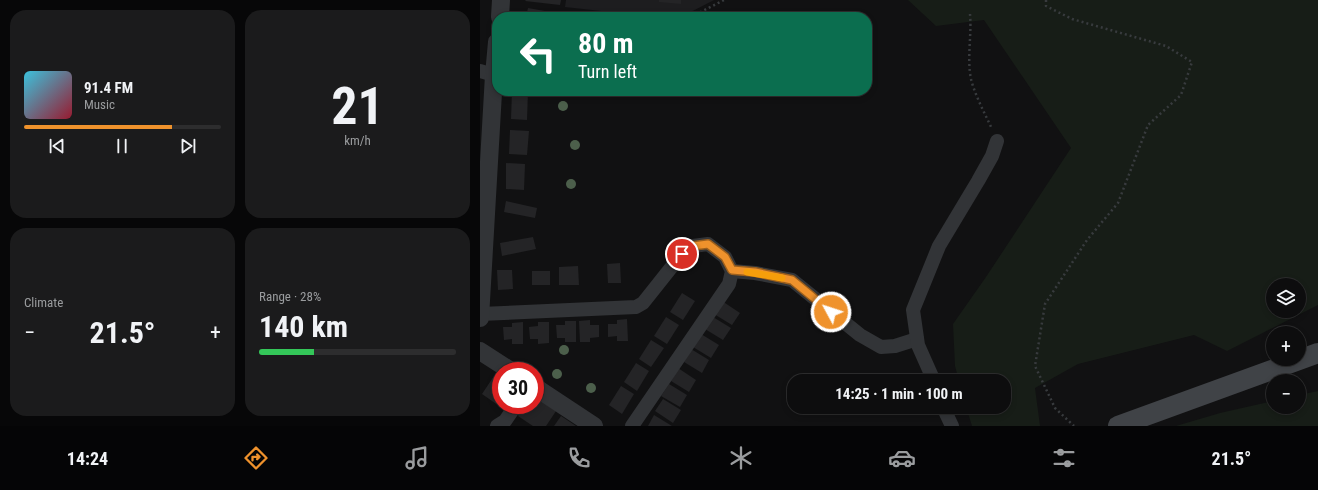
<!DOCTYPE html>
<meta charset="utf-8">
<style>
body{margin:0;font-family:"Roboto Condensed",sans-serif;background:#1b1b1c;color:#f1f3f6;height:100vh;display:flex;flex-direction:column;font-size:15px;white-space:nowrap}
*{box-sizing:border-box;margin:0}
p{font-size:13px;color:#9a9c9e}
.icon{flex:none;width:22px;height:22px;fill:none;stroke:currentColor;stroke-width:2;stroke-linecap:round;stroke-linejoin:round}
.map{position:relative;flex:1;overflow:hidden}
.drawer{display:flex;flex-direction:column;gap:10px;padding:10px;background:#070708;width:480px}
.drawer>*{flex:none}
.top-card{position:absolute;left:12px;top:12px;width:380px;height:84px;border-radius:16px;box-shadow:0 2px 6px #0003,0 0 0 1px #2d2d2e;background:#0b6e4f;color:#fff;overflow:hidden}
.buttons{position:absolute;left:786px;top:278px;display:grid;gap:8px}
.buttons a{display:grid;place-items:center;width:40px;height:40px;border-radius:50%;background:#0d0d0e;box-shadow:0 2px 6px #0003,0 0 0 1px #2d2d2e;font-size:20px}
.speed{position:absolute;left:12px;top:362px;display:flex;gap:8px;font-size:20px;font-weight:700;text-align:center}
.speed>*{display:grid;place-content:center;width:52px;height:52px;border-radius:50%;background:#0d0d0e;box-shadow:0 2px 6px #0003,0 0 0 1px #2d2d2e;line-height:1}
.speed .limit{border:6px solid #d22;background:#fff;color:#111}
.pin{position:absolute;display:grid;place-items:center;width:34px;height:34px;color:#fff;margin:-17px;border:2px solid #fff;border-radius:50%;box-shadow:0 1px 4px #0007}
.me{position:absolute;width:44px;margin:-22px;rotate:310deg;stroke-linejoin:round;filter:drop-shadow(0 0 3px #0008)}
.turn{display:flex;align-items:center;gap:14px;height:84px;padding:0 20px;font-size:18px}
.turn .icon{width:52px;height:52px;stroke-width:2.5}
.turn b{display:block;font-size:28px;line-height:34px}
.big{font-size:30px;font-weight:700;line-height:1.1}
.drawer .card{flex:1;display:flex;flex-direction:column;justify-content:center;gap:6px;min-width:0;padding:0 14px;border-radius:16px;background:#1b1b1c}
.drawer .dial{align-items:center;gap:0}
.dial b{font-size:52px;line-height:1}
.song{display:flex;align-items:center;gap:12px}
.cover{width:48px;height:48px;border-radius:6px;background:linear-gradient(135deg,hsl(190 70% 55%),hsl(350 70% 35%))}
.played{height:4px;border-radius:2px;background:linear-gradient(90deg,#ef922c 75%,#2d2d2e 75%)}
.keys{display:flex;justify-content:space-around;direction:ltr}
.heat{display:flex;justify-content:space-between;align-items:center;font-size:22px;direction:ltr}
.charge{height:6px;border-radius:3px;background:linear-gradient(90deg,#34c759 28%,#2d2d2e 0)}
.drawer .tiles{flex:1;display:grid;gap:10px;grid-template-columns:repeat(2,1fr)}
.trip{position:absolute;left:307px;top:374px;width:224px;height:40px;border-radius:16px;background:#0d0d0e;box-shadow:0 2px 6px #0003,0 0 0 1px #2d2d2e;font-weight:700;line-height:40px;text-align:center}
.menu{display:flex;height:64px;justify-content:space-around;align-items:center;background:#050506;color:#9a9c9e}
.menu .icon{width:28px;height:28px}
.menu .current{color:#ef922c}
.menu b{font-size:18px;color:#f1f3f6}
main{display:flex;flex:1;min-height:0}
.map>svg:first-child{display:block}
</style>
<main>
<section class="drawer">
<div class="tiles">
<div class="card">
<div class="song"><i class="cover"></i><div><b>91.4 FM</b><p>Music</p></div></div>
<div class="played"></div>
<div class="keys"><svg class="icon" aria-label="previous" viewBox="0 0 24 24"><path d="M18 5L8 12l10 7zM5 5v14"/></svg><svg class="icon" aria-label="pause" viewBox="0 0 24 24"><path d="M8 5v14M16 5v14"/></svg><svg class="icon" aria-label="next" viewBox="0 0 24 24"><path d="M6 5l10 7-10 7zM19 5v14"/></svg></div>
</div>
<div class="card dial"><b>21</b><p>km/h</p></div>
<div class="card"><p>Climate</p>
<div class="heat"><a>−</a><b class="big">21.5°</b><a>+</a></div>
</div>
<div class="card"><p>Range · 28%</p><b class="big">140 km</b><div class="charge"></div></div>
</div>
</section>
<div class="map">
<svg width="838" height="426" viewBox="0 0 838 426">
<rect width="100%" height="100%" fill="#111112"/>
<path fill="#1d1d1f" d="M86,0H234L201,17H175L85,7Z"/>
<g fill="#171d17" fill-rule="evenodd">
<path d="M428,0H838V305L747,351L714,335L598,364L555,388L560,426H492L486,407H524V381H479L475,366L473,324L506,277L591,148L504,20L456,26ZM793,285H819V311H793Z"/>
<path d="M838,391V426H696L740,413L793,401V407H819V395Z"/>
</g>
<g fill="#242426">
<path d="M46,0H81L80,5L45,1Z"/>
<path d="M179,0H201V4L179,2Z"/>
<path d="M48,8L76,13V17H46Z"/>
<path d="M32,91H48L47,120L31,119Z"/>
<path d="M30,130L49,131L47,155L29,154Z"/>
<path d="M26,163L45,164L44,190L26,189Z"/>
<path d="M26,201L57,208L55,218L24,212Z"/>
<path d="M53,237L56,249L22,256L20,243Z"/>
<path d="M140,263L141,283H128L127,264Z"/>
<path d="M98,266L99,285H79V267Z"/>
<path d="M17,270H32L33,289L18,290Z"/>
<rect x="52" y="271" width="18" height="14"/>
<path d="M202,293L215,301L203,320L190,312Z"/>
<path d="M242,301L260,313L252,325L234,314Z"/>
<path d="M186,317L199,325L187,344L174,336Z"/>
<path d="M233,317L251,328L243,340L225,329Z"/>
<path d="M147,319L148,341H137V336L128,337V324H137V320Z"/>
<path d="M110,320V325H119V337L110,338V342H100L99,321Z"/>
<path d="M85,321H96V342H85V338H77L76,325H85Z"/>
<path d="M43,322V344H32V339L24,340L23,327H32V323Z"/>
<path d="M58,322H69V343L58,344V339H50L49,327L58,326Z"/>
<path d="M221,334L239,345L231,358L213,347Z"/>
<path d="M171,340L184,348L171,367L159,359Z"/>
<path d="M211,349L229,360L222,373L204,362Z"/>
<path d="M156,363L169,371L157,391L144,382Z"/>
<path d="M198,368L216,380L209,392L191,381Z"/>
<path d="M18,370L21,372V405H24L22,408L2,394Z"/>
<path d="M189,384L207,395L200,407L181,396Z"/>
<path d="M141,386L154,394L142,414L129,405Z"/>
<path d="M55,397L76,411L66,426H53L38,416L45,405H55Z"/>
<path d="M183,399L201,410L193,423L175,411Z"/>
<path d="M174,415L192,426H168Z"/>
<path d="M81,416L96,426H74Z"/>
</g>
<g fill="none" stroke-linecap="round" stroke-linejoin="round">
<g stroke="#383b3e" stroke-width="2.5" stroke-dasharray="2 3" stroke-linecap="butt">
<path d="M566,0V6L592,19L686,46L712,62L701,95L668,125L638,203L607,240L565,304L555,366L575,408L594,426"/>
<path d="M490,14C492,36 486,62 492,83C497,99 505,114 512,129"/>
<path d="M211,17L244,0"/>
</g>
<g stroke="#323437" stroke-width="14">
<path d="M0,71L14,75"/>
<path d="M252,271L275,273L312,280L380,335L401,347L415,346L437,339"/>
<path d="M0,314L156,307L163,303L202,254L213,246L228,244L245,257L252,271L249,284L152,426"/>
<path d="M454,381L438,345L433,310L459,246L498,181L512,156L517,141"/>
<path d="M463,407L472,426"/>
<path d="M17,426L25,421L36,405"/>
</g>
<g stroke="#323437" stroke-width="18">
<path d="M20,17L21,0"/>
<path d="M0,318L14,75L17,42"/>
<path d="M0,351L31,371"/>
<path d="M55,387L114,426"/>
</g>
<path stroke="#404347" stroke-width="20" d="M638,426L838,353"/>
</g>
<g fill="#4c5f4b">
<circle cx="83" cy="106" r="5"/>
<circle cx="95" cy="145" r="5"/>
<circle cx="91" cy="184" r="5"/>
<circle cx="84" cy="350" r="5"/>
<circle cx="77" cy="374" r="5"/>
<circle cx="111" cy="388" r="5"/>
</g>
<g fill="none" stroke-linecap="round" stroke-linejoin="round">
<defs>
<path id="route" d="M202,254L213,246L228,244L245,257L252,270L275,272L312,280L351,312"/>
</defs>
<use href="#route" stroke="#9b5f1d" stroke-width="10"/>
<use href="#route" stroke="#ef922c" stroke-width="7"/>
<path stroke="#f59e0b" stroke-width="7" d="M267,272L302,278"/>
</g>
</svg>
<div class="buttons">
<a><svg class="icon" aria-label="layers" viewBox="0 0 24 24"><path d="M12 4l9 5-9 5-9-5zM3 14l9 5 9-5"/></svg></a>
<a>+</a>
<a>−</a>
</div>
<div class="speed"><div class="limit">30</div></div>
<div class="pin" style="left:202px;top:254px;background:#d93025"><svg class="icon" aria-label="arrive" viewBox="0 0 24 24"><path d="M6 21V4h12l-3 4 3 4H6"/></svg></div>
<svg class="me" style="left:351px;top:312px" viewBox="-20 -20 40 40"><circle r="17" fill="#ef922c" stroke="#fff" stroke-width="3"/><path d="M0-11L8 9 0 5-8 9z" fill="#fff"/></svg>
<div class="trip">14:25 · 1 min · 100 m</div>
<div class="top-card">
<div class="turn"><svg class="icon" aria-label="left" viewBox="0 0 24 24"><path d="M17 20v-9H6M10 6l-5 5 5 5"/></svg><div><b>80 m</b>Turn left</div></div>
</div>
</div>
</main>
<nav class="menu">
<b>14:24</b>
<svg class="icon current" aria-label="directions" viewBox="0 0 24 24"><path d="M12 3l9 9-9 9-9-9zM9 14v-3h6M13 9l2 2-2 2"/></svg>
<svg class="icon" aria-label="music" viewBox="0 0 24 24"><path d="M9 18V5l10-2v13"/><circle cx="6" cy="18" r="3"/><circle cx="16" cy="16" r="3"/></svg>
<svg class="icon" aria-label="phone" viewBox="0 0 24 24"><path d="M5 4h4l2 5-3 2q2 4 5 5l2-3 5 2v4C11 20 4 13 5 4z"/></svg>
<svg class="icon" aria-label="climate" viewBox="0 0 24 24"><path d="M12 3v18M4 7l16 10M4 17L20 7"/></svg>
<svg class="icon" aria-label="car" viewBox="0 0 24 24"><path d="M5 17H2v-5l4-1 3-4h7l3 4 3 1v5h-3M9 17h6M6 11h13"/><circle cx="7" cy="17" r="2"/><circle cx="17" cy="17" r="2"/></svg>
<svg class="icon" aria-label="filters" viewBox="0 0 24 24"><path d="M4 7h16M4 17h16"/><circle cx="9" cy="7" r="2"/><circle cx="15" cy="17" r="2"/></svg>
<b>21.5°</b>
</nav>
